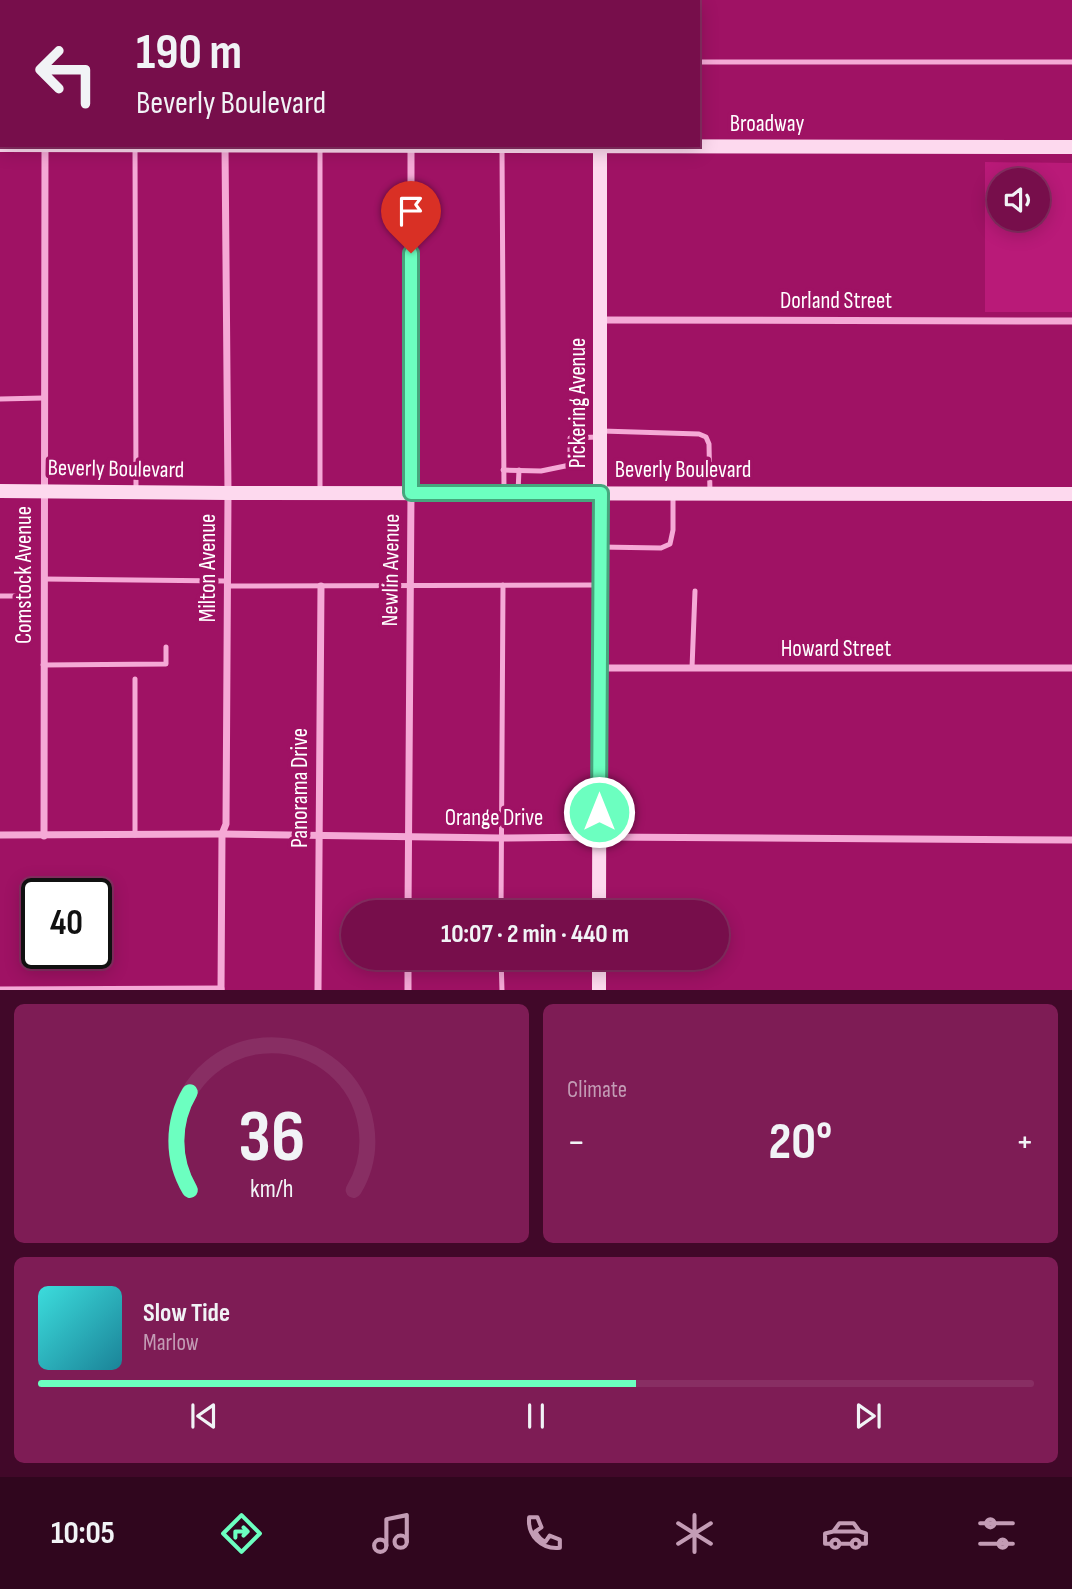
<!DOCTYPE html>
<meta charset="utf-8">
<style>
body{margin:0;font-family:"Sofia Sans Condensed",sans-serif;background:#7e1c55;color:#f1f3f6;height:100vh;display:flex;flex-direction:column;font-size:26px;white-space:nowrap}
*{box-sizing:border-box;margin:0}
p{font-size:23px;color:#c39cb5}
.icon{flex:none;width:38px;height:38px;fill:none;stroke:currentColor;stroke-width:2;stroke-linecap:round;stroke-linejoin:round}
.map{position:relative;height:990px;overflow:hidden}
.drawer{display:flex;flex-direction:column;gap:14px;padding:14px;background:#410829;flex:1}
.drawer>*{flex:none}
.hud{position:absolute;left:0px;top:0px;width:700px;height:147px;box-shadow:0 4px 18px #0003,0 0 0 2px #882e63;background:#770e4b;color:#f1f3f6;overflow:hidden}
.buttons{position:absolute;left:987px;top:168px;display:grid;gap:14px}
.buttons a{display:grid;place-items:center;width:63px;height:63px;border-radius:50%;background:#770e4b;box-shadow:0 4px 18px #0003,0 0 0 2px #882e63;font-size:35px}
.speed{position:absolute;left:21px;top:878px;display:flex;gap:14px;font-size:35px;font-weight:700;text-align:center}
.speed>*{display:grid;place-content:center;width:91px;height:91px;border-radius:50%;background:#770e4b;box-shadow:0 4px 18px #0003,0 0 0 2px #882e63;line-height:1}
.speed .limit{border:4px solid #111;border-radius:10px;background:#fff;color:#111}
.pin{position:absolute;display:grid;place-items:center;width:60px;height:60px;color:#fff;margin:-72px -30px;border-radius:50% 50% 50% 0;rotate:-45deg;box-shadow:0 0 7px #0007}
.pin .icon{rotate:45deg}
.me{position:absolute;width:77px;margin:-38px;rotate:0deg;stroke-linejoin:round;filter:drop-shadow(0 0 5px #0008)}
.turn{display:flex;align-items:center;gap:24px;height:147px;padding:0 21px;font-size:32px}
.turn .icon{width:91px;height:91px;stroke-width:2.5}
.turn b{display:block;font-size:49px;line-height:60px}
.big{font-size:52px;font-weight:700;line-height:1.1}
.drawer .tile{flex:1;display:flex;flex-direction:column;justify-content:center;gap:10px;min-width:0;padding:0 24px;border-radius:10px;background:#7e1c55}
.drawer .dial{align-items:center;gap:0}
.dial svg{height:182px;overflow:visible;fill:none;stroke:#882e63;stroke-width:7;stroke-linecap:round;text-anchor:middle}
.dial text{fill:#f1f3f6;stroke:none}
.song{display:flex;align-items:center;gap:21px}
.cover{width:84px;height:84px;border-radius:10px;background:linear-gradient(135deg,hsl(180 70% 55%),hsl(190 70% 35%))}
.played{height:7px;border-radius:4px;background:linear-gradient(90deg,#6cffc0 60%,#882e63 60%)}
.keys{display:flex;justify-content:space-around;direction:ltr}
.heat{display:flex;justify-content:space-between;align-items:center;font-size:38px;direction:ltr}
.drawer .tiles{flex:1;display:grid;gap:14px;grid-template-columns:1fr 1fr}
.tile:last-child{grid-column:span 2}
.trip{position:absolute;left:341px;top:900px;width:388px;height:70px;border-radius:35px;background:#770e4b;box-shadow:0 4px 18px #0003,0 0 0 2px #882e63;font-weight:700;line-height:70px;text-align:center}
.tab-bar{display:flex;height:112px;justify-content:space-around;align-items:center;background:#30061e;color:#c39cb5}
.tab-bar .icon{width:49px;height:49px}
.tab-bar .current{color:#6cffc0}
.tab-bar b{font-size:32px;color:#f1f3f6}
.map>svg:first-child{display:block}
</style>
<div class="map">
<svg width="1072" height="991" viewBox="0 0 1072 991">
<rect width="100%" height="100%" fill="#9f1264"/>
<path fill="#b91a78" fill-rule="evenodd" d="M985,162L1072,163V312H985ZM1038,180V219H999V180Z"/>
<g fill="none" stroke-linecap="round" stroke-linejoin="round">
<g stroke="#f5a9d6" stroke-width="5">
<path d="M691,0V2"/>
<path d="M136,2V0"/>
<path d="M318,2V0"/>
<path d="M698,62H1072"/>
<path d="M135,148L136,491"/>
<path d="M502,149L504,492"/>
<path d="M0,399L43,398"/>
<path d="M602,431L699,434L706,437L709,444L710,493"/>
<path d="M503,470L541,471L570,465V438L598,437"/>
<path d="M518,492L519,470"/>
<path d="M320,493V146"/>
<path d="M600,547L661,548L670,544L673,530V496"/>
<path d="M44,579L226,581"/>
<path d="M227,586L597,585"/>
<path d="M0,596H15"/>
<path d="M43,665L166,664V647"/>
<path d="M692,668L695,591"/>
<path d="M135,679V835"/>
<path d="M501,912L503,585"/>
<path d="M501,957L502,991"/>
</g>
<g stroke="#f5a9d6" stroke-width="7">
<path d="M45,0V2"/>
<path d="M226,2V0"/>
<path d="M412,2V0"/>
<path d="M600,320L1072,321"/>
<path d="M600,668H1072"/>
<path d="M0,835L222,834L501,838L599,837L1072,840"/>
<path d="M44,836L45,145"/>
<path d="M408,912L411,493V146"/>
<path d="M408,957V991"/>
<path d="M0,990L221,989"/>
<path d="M221,991L222,834L226,824L228,493L225,146"/>
<path d="M318,991L321,586"/>
</g>
<g stroke="#fdd9ee" stroke-width="14">
<path d="M600,0V2"/>
<path d="M0,145L1072,147"/>
<path d="M600,145V547"/>
<path d="M0,491L228,493L1072,494"/>
<path d="M599,912L600,548"/>
<path d="M599,991V957"/>
</g>
</g>
<g fill="none" stroke-linecap="round" stroke-linejoin="round">
<defs>
<path id="route" d="M411,253V493H601L599,812"/>
</defs>
<use href="#route" stroke="#46a67d" stroke-width="18"/>
<use href="#route" stroke="#6cffc0" stroke-width="12"/>
</g>
<g text-anchor="middle" dominant-baseline="central" stroke-width="7" stroke-linejoin="round" paint-order="stroke">
<g font-size="23" fill="#fff" stroke="#9f1264">
<text x="767" y="124">Broadway</text>
<text x="836" y="301">Dorland Street</text>
<text transform="translate(578 403) rotate(-90)">Pickering Avenue</text>
<text transform="translate(116 469) rotate(1)">Beverly Boulevard</text>
<text x="683" y="470">Beverly Boulevard</text>
<text transform="translate(208 568) rotate(-90)">Milton Avenue</text>
<text transform="translate(391 570) rotate(-89)">Newlin Avenue</text>
<text transform="translate(24 575) rotate(-90)">Comstock Avenue</text>
<text x="836" y="649">Howard Street</text>
<text transform="translate(300 788) rotate(-90)">Panorama Drive</text>
<text x="494" y="818">Orange Drive</text>
</g>
</g>
</svg>
<div class="buttons">
<a><svg class="icon" aria-label="sound" viewBox="0 0 24 24"><path d="M4 9h4l5-4v14l-5-4H4zM17 9q2 3 0 6"/></svg></a>
</div>
<div class="speed"><div class="limit">40</div></div>
<div class="pin" style="left:411px;top:253px;background:#d93025"><svg class="icon" aria-label="arrive" viewBox="0 0 24 24"><path d="M6 21V4h12l-3 4 3 4H6"/></svg></div>
<svg class="me" style="left:599px;top:812px" viewBox="-20 -20 40 40"><circle r="17" fill="#6cffc0" stroke="#fff" stroke-width="3"/><path d="M0-11L8 9 0 5-8 9z" fill="#fff"/></svg>
<div class="trip">10:07 · 2 min · 440 m</div>
<div class="hud">
<div class="turn"><svg class="icon" aria-label="left" viewBox="0 0 24 24"><path d="M17 20v-9H6M10 6l-5 5 5 5"/></svg><div><b>190 m</b>Beverly Boulevard</div></div>
</div>
</div>
<section class="drawer">
<div class="tiles">
<div class="tile dial"><svg viewBox="0 0 100 80">
<path d="M14 69A42 42 0 1 1 86 69"/>
<path d="M14 69A42 42 0 0 1 14 26" stroke="#6cffc0"/>
<text x="50" y="56" font-size="32" font-weight="700">36</text>
<text x="50" y="72" font-size="11">km/h</text>
</svg></div>
<div class="tile"><p>Climate</p>
<div class="heat"><a>−</a><b class="big">20°</b><a>+</a></div>
</div>
<div class="tile">
<div class="song"><i class="cover"></i><div><b>Slow Tide</b><p>Marlow</p></div></div>
<div class="played"></div>
<div class="keys"><svg class="icon" aria-label="previous" viewBox="0 0 24 24"><path d="M18 5L8 12l10 7zM5 5v14"/></svg><svg class="icon" aria-label="pause" viewBox="0 0 24 24"><path d="M8 5v14M16 5v14"/></svg><svg class="icon" aria-label="next" viewBox="0 0 24 24"><path d="M6 5l10 7-10 7zM19 5v14"/></svg></div>
</div>
</div>
</section>
<nav class="tab-bar">
<b>10:05</b>
<svg class="icon current" aria-label="directions" viewBox="0 0 24 24"><path d="M12 3l9 9-9 9-9-9zM9 14v-3h6M13 9l2 2-2 2"/></svg>
<svg class="icon" aria-label="music" viewBox="0 0 24 24"><path d="M9 18V5l10-2v13"/><circle cx="6" cy="18" r="3"/><circle cx="16" cy="16" r="3"/></svg>
<svg class="icon" aria-label="phone" viewBox="0 0 24 24"><path d="M5 4h4l2 5-3 2q2 4 5 5l2-3 5 2v4C11 20 4 13 5 4z"/></svg>
<svg class="icon" aria-label="climate" viewBox="0 0 24 24"><path d="M12 3v18M4 7l16 10M4 17L20 7"/></svg>
<svg class="icon" aria-label="car" viewBox="0 0 24 24"><path d="M5 17H2v-5l4-1 3-4h7l3 4 3 1v5h-3M9 17h6M6 11h13"/><circle cx="7" cy="17" r="2"/><circle cx="17" cy="17" r="2"/></svg>
<svg class="icon" aria-label="filters" viewBox="0 0 24 24"><path d="M4 7h16M4 17h16"/><circle cx="9" cy="7" r="2"/><circle cx="15" cy="17" r="2"/></svg>
</nav>
